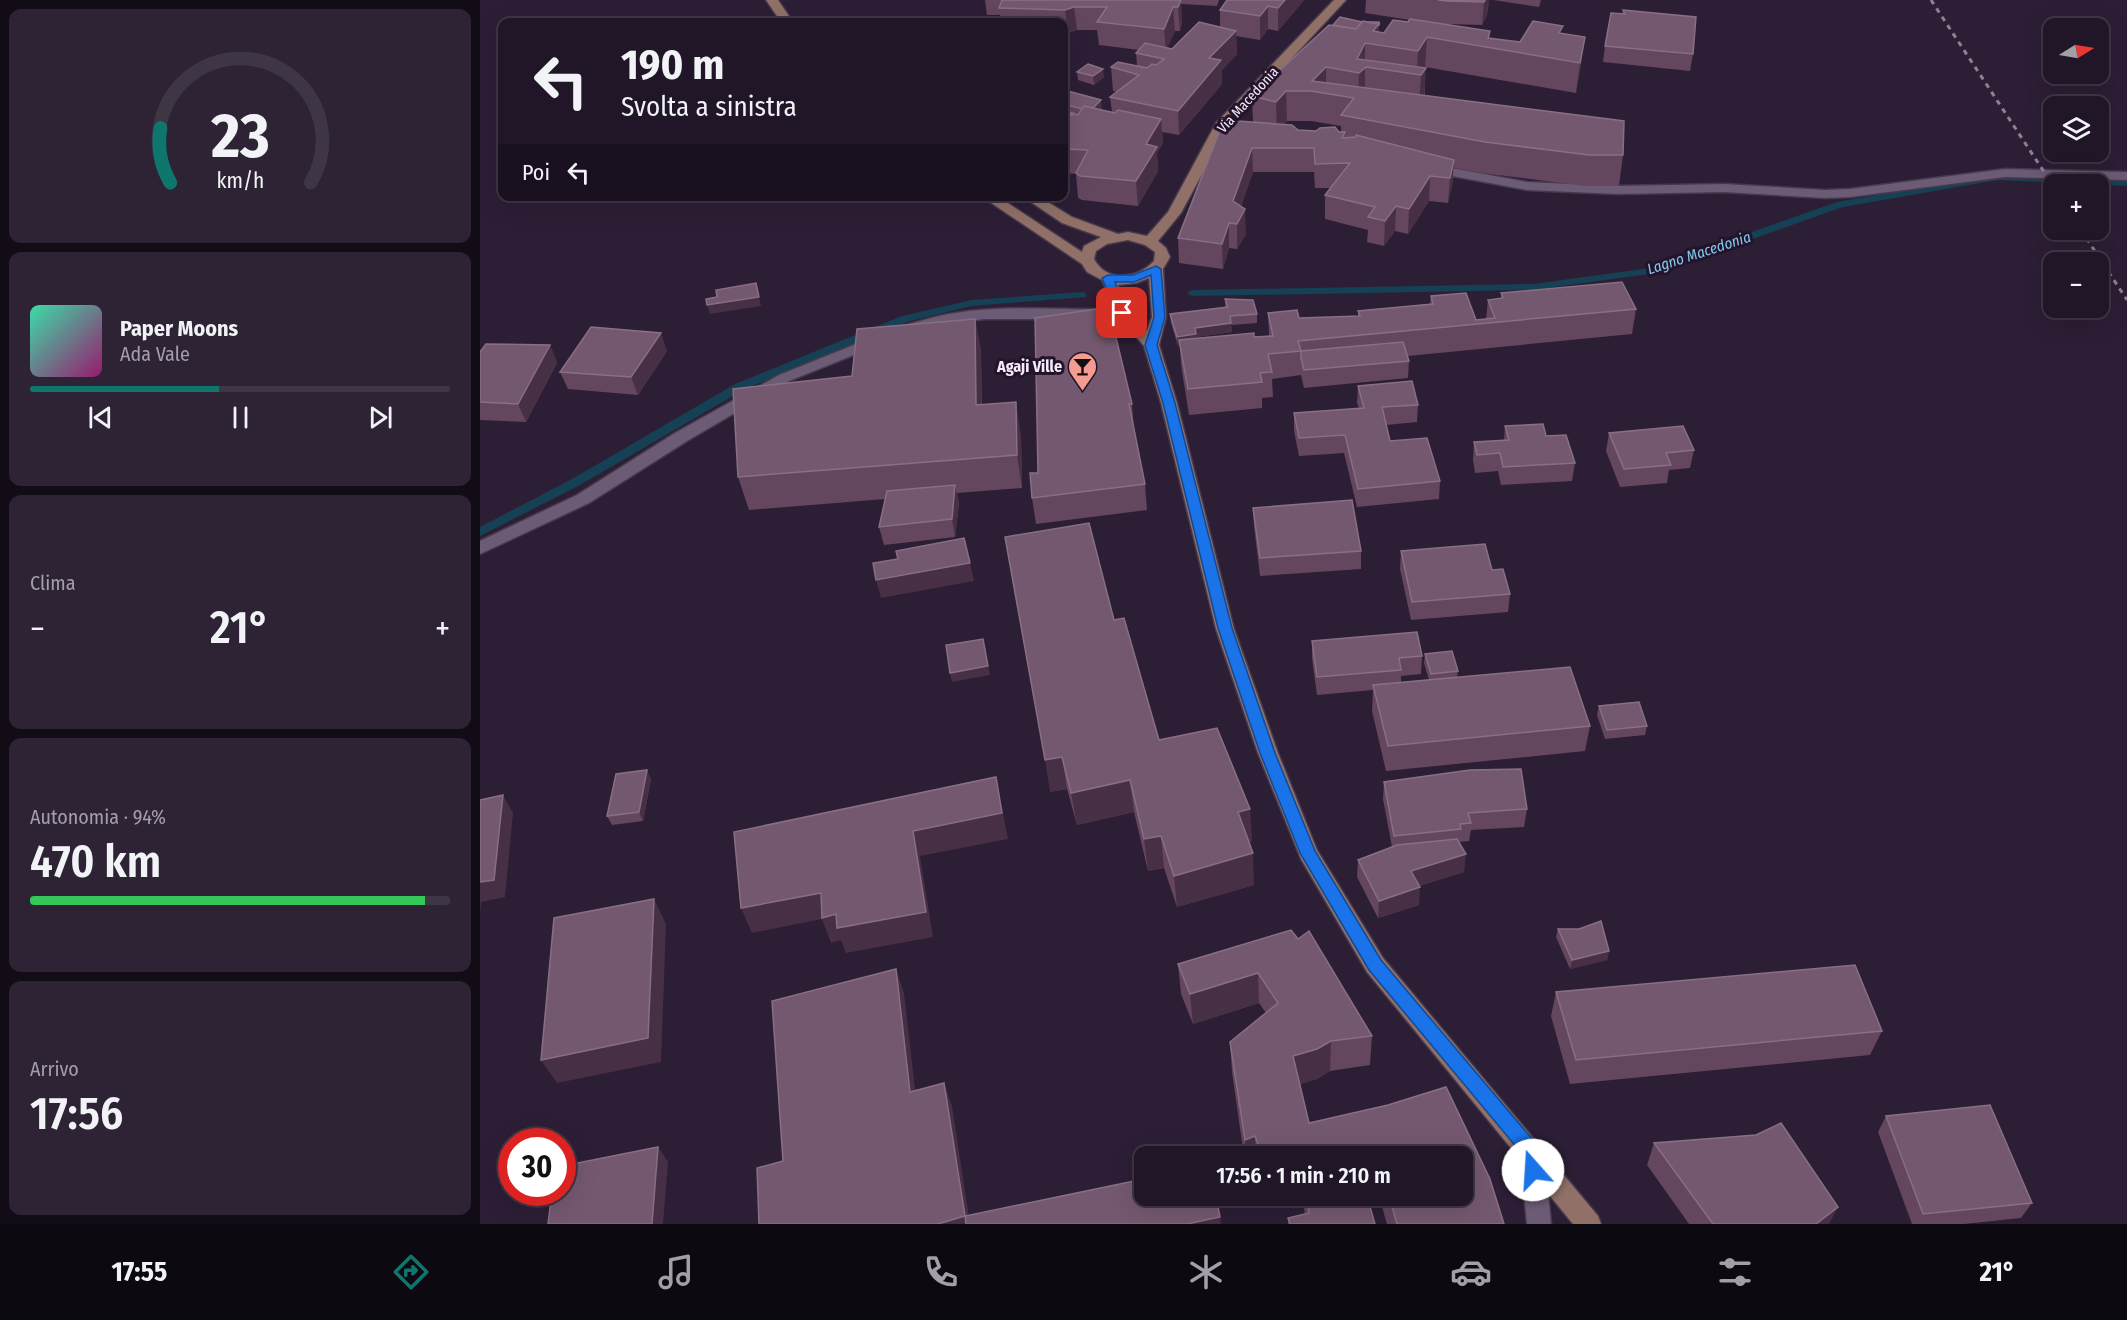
<!DOCTYPE html>
<html lang="it">
<meta charset="utf-8">
<style>
body{margin:0;font-family:"Fira Sans Condensed",sans-serif;background:#2d2334;color:#f1f3f6;height:100vh;display:flex;flex-direction:column;font-size:22px;white-space:nowrap}
*{box-sizing:border-box;margin:0}
p{font-size:20px;color:#a29fa8}
.icon{flex:none;width:33px;height:33px;fill:none;stroke:currentColor;stroke-width:2;stroke-linecap:round;stroke-linejoin:round}
.map{position:relative;flex:1;overflow:hidden}
.drawer{display:flex;flex-direction:column;gap:9px;padding:9px;background:#120c16;width:480px}
.drawer>*{flex:none}
.hud{position:absolute;left:18px;top:18px;width:570px;height:183px;border-radius:12px;box-shadow:0 6px 24px #0002,0 0 0 2px #3e3545;background:#211628;color:#f1f3f6;overflow:hidden}
.needle{width:39px;rotate:79deg}
.tools{position:absolute;left:1563px;top:18px;display:grid;gap:12px}
.tools a{display:grid;place-items:center;width:66px;height:66px;border-radius:12px;background:#211628;box-shadow:0 6px 24px #0002,0 0 0 2px #3e3545;font-size:30px}
.speed{position:absolute;left:18px;top:1128px;display:flex;gap:12px;font-size:30px;font-weight:700;text-align:center}
.speed>*{display:grid;place-content:center;width:78px;height:78px;border-radius:50%;background:#211628;box-shadow:0 6px 24px #0002,0 0 0 2px #3e3545;line-height:1}
.speed .limit{border:9px solid #d22;background:#fff;color:#111}
.pin{position:absolute;display:grid;place-items:center;width:51px;height:51px;color:#fff;margin:-26px;border-radius:12px;box-shadow:0 3px 9px #0006}
.me{position:absolute;width:66px;margin:-33px;rotate:341deg;stroke-linejoin:round;filter:drop-shadow(0 0 4px #0008)}
.turn{display:flex;align-items:center;gap:21px;height:126px;padding:0 24px;font-size:27px}
.turn .icon{width:78px;height:78px;stroke-width:2.5}
.turn b{display:block;font-size:42px;line-height:51px}
.then{display:flex;align-items:center;height:57px;padding:0 24px;background:#0003;gap:12px;font-size:22px}
.big{font-size:45px;font-weight:600;line-height:1.1}
.drawer .card{flex:1;display:flex;flex-direction:column;justify-content:center;gap:9px;min-width:0;padding:0 21px;border-radius:12px;background:#2d2334}
.drawer .dial{align-items:center;gap:0}
.dial svg{height:156px;overflow:visible;fill:none;stroke:#3e3545;stroke-width:7;stroke-linecap:round;text-anchor:middle}
.dial text{fill:#f1f3f6;stroke:none}
.song{display:flex;align-items:center;gap:18px}
.cover{width:72px;height:72px;border-radius:9px;background:linear-gradient(135deg,hsl(160 70% 55%),hsl(320 70% 35%))}
.played{height:6px;border-radius:3px;background:linear-gradient(90deg,#0f766e 45%,#3e3545 45%)}
.keys{display:flex;justify-content:space-around;direction:ltr}
.heat{display:flex;justify-content:space-between;align-items:center;font-size:33px;direction:ltr}
.charge{height:9px;border-radius:4px;background:linear-gradient(90deg,#34c759 94%,#3e3545 0)}
.trip{position:absolute;left:654px;top:1146px;width:339px;height:60px;border-radius:12px;background:#211628;box-shadow:0 6px 24px #0002,0 0 0 2px #3e3545;font-weight:600;line-height:60px;text-align:center}
.tabs{display:flex;height:96px;justify-content:space-around;align-items:center;background:#0d0910;color:#a29fa8}
.tabs .icon{width:42px;height:42px}
.tabs .selected{color:#0f766e}
.tabs b{font-size:27px;color:#f1f3f6}
main{display:flex;flex:1;min-height:0}
.map>svg:first-child{display:block}
</style>
<main>
<section class="drawer">
<div class="card dial"><svg viewBox="0 0 100 80">
<path d="M14 69A42 42 0 1 1 86 69"/>
<path d="M14 69A42 42 0 0 1 9 41" stroke="#0f766e"/>
<text x="50" y="56" font-size="32" font-weight="700">23</text>
<text x="50" y="72" font-size="11">km/h</text>
</svg></div>
<div class="card">
<div class="song"><i class="cover"></i><div><b>Paper Moons</b><p>Ada Vale</p></div></div>
<div class="played"></div>
<div class="keys"><svg class="icon" aria-label="previous" viewBox="0 0 24 24"><path d="M18 5L8 12l10 7zM5 5v14"/></svg><svg class="icon" aria-label="pause" viewBox="0 0 24 24"><path d="M8 5v14M16 5v14"/></svg><svg class="icon" aria-label="next" viewBox="0 0 24 24"><path d="M6 5l10 7-10 7zM19 5v14"/></svg></div>
</div>
<div class="card"><p>Clima</p>
<div class="heat"><a>−</a><b class="big">21°</b><a>+</a></div>
</div>
<div class="card"><p>Autonomia · 94%</p><b class="big">470 km</b><div class="charge"></div></div>
<div class="card"><p>Arrivo</p><b class="big">17:56</b></div>
</section>
<div class="map">
<svg width="1647" height="1224" viewBox="0 0 1647 1224">
<rect width="100%" height="100%" fill="#2c1e35"/>
<g fill="none" stroke-linecap="round" stroke-linejoin="round">
<g fill="#164154" fill-rule="evenodd">
<path d="M1518,174L1647,180V186L1518,180L1363,207L1176,273L1053,290L712,296L707,293L712,290L1053,284L1170,268L1357,202Z"/>
<path d="M602,292L606,293V297L492,306L430,321L263,390L100,485L0,536V527L92,479L255,384L422,316L492,300Z"/>
</g>
<defs>
<g id="street">
<path d="M950,164L1047,182L1137,186L1244,184L1345,190L1370,189L1525,169L1647,172V180L1525,177L1370,197L1345,198L1244,192L1137,194L1047,190L945,171L943,168Z"/>
<path d="M643,309L648,310L650,313L648,316L614,319H504L453,326L422,336L414,331L417,328C436,322 455,316 475,313C530,304 588,311 643,309Z"/>
<path d="M396,336L404,341L401,344L309,381L207,441L109,503L0,554V541L97,495L195,433L299,375Z"/>
<path d="M1052,1141L1060,1144L1064,1152L1071,1224H1047L1040,1152L1044,1144Z"/>
</g>
<g id="secondary">
<path d="M286,0H298L313,22H301Z"/>
<path d="M854,0H866L747,128L701,213L678,241L686,248L690,257L683,269L686,317L679,345L697,403L754,629L798,753L837,850L903,958L1118,1216L1121,1224H1093L887,972L821,859L778,753L736,629L681,403L664,346L636,313L622,280L607,272L602,264L501,196H517L602,252L604,246L621,237L582,223L542,196H558L592,217L638,234L648,232L667,236L688,212L736,123ZM648,240L665,245L675,252L674,261C657,279 627,283 614,259L616,251L627,244ZM669,278L672,317L667,331L650,312L638,285L656,283Z"/>
</g>
</defs>
<use href="#street" stroke="#46394d" stroke-width="3"/>
<use href="#secondary" stroke="#46394d" stroke-width="3"/>
<use href="#street" fill="#6b5b75" fill-rule="evenodd"/>
<use href="#secondary" fill="#907067" fill-rule="evenodd"/>
<g stroke="#8e8195" stroke-width="3" stroke-dasharray="5 5" stroke-linecap="butt">
<path d="M1451,0L1574,187"/>
<path d="M1601,230L1647,300"/>
</g>
</g>
<g fill="#64465e" fill-rule="evenodd">
<path d="M505,0H739L737,6L701,4L702,23L700,31H695L687,48L692,49L740,27V10L824,0L798,31L788,29L780,40L756,36L757,54L742,70V84L699,135L682,132L683,143L677,153L678,171L658,206L602,200L598,198L596,174L585,173L584,175V90L622,110L632,112L630,97L637,92L633,91L631,67L657,66L656,53L659,50L619,45L617,30H597L588,33H584V22H521L520,15H507Z"/>
<path d="M886,0H1009L1007,15L1002,25L966,24L1010,31L1009,38L1040,42L1082,34L1105,37L1096,93L945,67L944,68L945,95L1143,155L1139,186H1105L1002,173L974,168L972,185L968,203L949,201L928,234L915,231L904,246L887,242L888,230L845,219V195L850,188H835L834,172H773L761,206L766,234L757,249L749,248L743,269L699,263L698,238L773,122L772,96L853,25L882,22H899V32L904,33L928,22L930,20L885,13ZM807,121H831L861,126V132L818,130L804,124Z"/>
<path d="M1013,0H1061L1059,7Z"/>
<path d="M1143,10L1213,54L1210,71L1123,62L1125,46L1142,14Z"/>
<path d="M597,72L624,77L614,85L598,80Z"/>
<path d="M1021,293L1156,309L1152,334L928,356L929,361L928,378L824,388L821,375L792,379L793,397L782,398V408L709,415L701,365L700,345L698,346L691,323L690,314L745,308V299L777,314V323L751,325L752,332L716,337L717,338L774,337L789,336L788,313L819,318L878,316V311L950,304L951,296L996,320L1006,319L1008,300L1021,298Z"/>
<path d="M555,318L652,404L654,430L665,484L667,510L556,524L552,498L558,473Z"/>
<path d="M495,319L501,351L502,405L541,435L542,488L477,493L479,503L475,537L404,545L399,527L405,499L269,510L258,477L372,376Z"/>
<path d="M70,345L77,363L46,422L0,420V352Z"/>
<path d="M187,351L158,395L88,389L80,372Z"/>
<path d="M878,386L938,405L937,422L906,425L910,441L960,481L959,499L877,507L864,453L819,456L814,431V413L879,408L877,403Z"/>
<path d="M1025,426L1066,436L1095,463L1092,481L1021,485L1018,471L995,473L993,460L994,442L1024,441Z"/>
<path d="M1129,433L1214,450L1210,468L1189,470L1187,483L1140,487L1126,451Z"/>
<path d="M773,508L881,551V569L780,576L774,526Z"/>
<path d="M921,551L1012,570L1030,594L1028,612L931,620L920,569Z"/>
<path d="M634,620L679,740L772,841L769,842L774,885L697,907L684,868L668,871L654,812L597,825L587,789L570,792Z"/>
<path d="M832,641L942,656L941,674L921,676V682L949,680L944,663L945,654L978,671L977,677L1110,726L1105,751L906,771L892,711L893,690L837,695L832,659Z"/>
<path d="M1119,706L1167,726L1165,735L1125,739L1117,715Z"/>
<path d="M171,779L163,821L132,825L127,816Z"/>
<path d="M904,782L1047,809L1044,827L991,830L989,841L979,842L984,872L939,886V905L898,918L877,877L878,860L912,847L903,799Z"/>
<path d="M1078,929L1129,951L1127,960L1090,969L1076,937Z"/>
<path d="M811,930L818,939L829,931L892,1036L890,1065L850,1071L837,1079L820,1084L829,1123L908,1105L966,1087L1010,1179L1024,1224H907L899,1196H982V1156H764L752,1072L750,1042L786,1013L779,1003L713,1024L701,994L698,964Z"/>
<path d="M1076,992L1402,1031L1390,1055L1090,1084L1071,1016Z"/>
<path d="M1406,1116L1552,1203L1541,1218L1484,1224H1432L1398,1132Z"/>
<path d="M1174,1143L1349,1224H1209L1167,1165Z"/>
<path d="M822,1196H887L895,1224H808V1218L825,1214Z"/>
</g>
<g fill="#472f46">
<path d="M701,0L702,23L700,31L698,7Z"/>
<path d="M805,0H824L798,31V8Z"/>
<path d="M1000,0H1009L1007,15L1002,25L1004,2Z"/>
<path d="M788,6V29L780,40V16Z"/>
<path d="M594,7L597,30L588,33L585,10Z"/>
<path d="M693,7L695,31L686,52L684,29Z"/>
<path d="M899,24L898,45L893,31Z"/>
<path d="M756,31L757,54L742,70V84L699,135L698,111L729,58Z"/>
<path d="M947,37L945,67L941,75L937,74L938,51Z"/>
<path d="M1105,37L1101,66L1096,93L1100,63Z"/>
<path d="M885,43V97L878,103L879,73L877,59Z"/>
<path d="M846,67V93L832,81Z"/>
<path d="M946,68L944,99L939,105L941,75Z"/>
<path d="M623,69L624,77L614,85L613,76Z"/>
<path d="M806,91L807,121L797,133L796,102Z"/>
<path d="M621,100L623,117L611,110Z"/>
<path d="M587,105L588,117H584V109Z"/>
<path d="M681,119L683,143L677,153L678,171L658,206L656,181L666,144Z"/>
<path d="M772,148L773,172L754,224L753,201Z"/>
<path d="M974,160L972,185L968,203L970,178Z"/>
<path d="M950,176L949,201L928,234L929,209Z"/>
<path d="M916,206L915,231L904,246L905,221Z"/>
<path d="M765,209L766,234L757,249V224Z"/>
<path d="M749,223V248L743,269L742,244Z"/>
<path d="M276,283L281,306L230,314L227,305Z"/>
<path d="M495,319L501,351L502,438L496,405Z"/>
<path d="M751,323L752,332L716,337L717,343L699,340L700,345L698,346L697,337L715,328Z"/>
<path d="M181,333L187,351L158,395L151,377Z"/>
<path d="M70,345L77,363L46,422L38,404Z"/>
<path d="M536,402L541,435L542,488L537,455Z"/>
<path d="M475,485L479,503L475,537L472,519Z"/>
<path d="M490,563L494,581L401,598L396,580Z"/>
<path d="M503,639L510,675L472,682L470,673Z"/>
<path d="M582,757L587,789L570,792L565,760Z"/>
<path d="M167,770L171,779L163,821L159,812Z"/>
<path d="M516,777L528,839L440,856L453,937L366,953L361,940L351,943L342,919L272,933L261,908L341,893L356,914L433,831Z"/>
<path d="M650,780L654,812L597,825L591,793Z"/>
<path d="M23,795L33,813L25,897L1,902L0,914V882Z"/>
<path d="M770,809L772,841L759,844L758,812Z"/>
<path d="M681,836L684,868L668,871L664,839Z"/>
<path d="M773,853L774,885L697,907L694,876Z"/>
<path d="M986,854L984,872L930,889L931,871Z"/>
<path d="M940,887L939,905L898,918L899,901Z"/>
<path d="M174,899L186,924L181,1062L77,1083L61,1060Z"/>
<path d="M1129,951L1127,960L1090,969L1092,960Z"/>
<path d="M416,969L424,993L438,1115L430,1092Z"/>
<path d="M778,973L779,1003L713,1024L710,994Z"/>
<path d="M851,1041L850,1071L837,1079L814,1086L813,1056Z"/>
<path d="M464,1083L472,1106L490,1224H458Z"/>
<path d="M775,1136L776,1156H765V1140Z"/>
<path d="M178,1147L188,1162L183,1224H172Z"/>
<path d="M789,1196H820L790,1203Z"/>
<path d="M1358,1207L1349,1224H1336Z"/>
<path d="M740,1217L741,1224H707Z"/>
</g>
<g fill="#74586f" stroke="#886f85" stroke-width="1.5">
<path d="M522,0H701L698,7H693L684,29L617,22L627,7H594L585,10L519,8Z"/>
<path d="M747,0H805L798,8L788,6L780,16L740,10Z"/>
<path d="M958,0H1005L1004,2L967,1Z"/>
<path d="M1143,10L1216,17L1213,54L1125,46L1131,13L1145,14Z"/>
<path d="M860,17L882,22L876,29L853,25Z"/>
<path d="M930,19L1010,31L1008,38L1040,42L1053,21L1083,26L1079,33L1105,37L1100,63L947,37L938,51L885,43L877,59L946,68L941,75L886,67L879,73L846,67L832,81L1144,121L1143,155H1109L1005,142L861,115L874,98L831,91H806L796,102L772,96L849,25L876,29L883,21L899,24L893,31L904,33L913,20L928,22Z"/>
<path d="M719,22L756,31L729,58L741,60L698,111L630,97L659,75L631,67L638,62L667,68L672,64L676,65L684,59L656,53L665,43L692,49Z"/>
<path d="M887,22H899V25H898L899,24Z"/>
<path d="M608,64L623,69L613,76L597,72Z"/>
<path d="M584,90L621,100L613,108L604,106L603,109L587,105L584,109Z"/>
<path d="M604,106L635,113L638,110L681,119L666,144L677,147L656,181L600,176L596,173L608,150L584,149V118L594,114L598,115Z"/>
<path d="M584,111L593,113L586,117H584Z"/>
<path d="M744,120L812,125L818,130L836,131L840,128L855,127L859,132H865L862,138L876,137V135L974,160L970,178L950,176L929,209L916,206L905,221L888,217L895,207L845,195L870,163L835,164L834,148H772L753,201L765,209L757,224L749,223L742,244L698,238Z"/>
<path d="M1142,282L1156,309L818,341L821,351L788,354L792,372L780,373L782,382L708,389L699,340L774,333V337L793,336L788,313L817,310L819,318L880,316L878,311L953,304L951,296L986,293L996,320L1015,318L1008,300L1023,298L1021,293Z"/>
<path d="M276,283L279,297L227,305L226,299L237,297L236,290Z"/>
<path d="M745,299L773,300L777,314L750,316L751,323L715,328L716,334L697,337L690,314L748,307Z"/>
<path d="M623,308L634,329L652,404H649L665,484L552,498L550,473H558L555,318Z"/>
<path d="M495,319L496,405L536,402L537,455L258,477L253,389L372,376L377,329Z"/>
<path d="M111,327L181,333L151,377L80,372Z"/>
<path d="M923,342L929,361L824,370L821,358V351Z"/>
<path d="M6,344L70,345L38,404L0,402V352Z"/>
<path d="M932,381L938,405L902,407L910,441L947,438L960,481L878,489L865,435L819,438L814,413L884,408L878,386Z"/>
<path d="M1063,424L1066,436L1086,435L1095,463L1023,467L1020,453L997,455L994,442L1029,440L1025,426Z"/>
<path d="M1203,426L1214,450L1186,453L1191,465L1144,469L1129,433Z"/>
<path d="M475,485L472,519L399,527L407,491Z"/>
<path d="M872,500L881,551L780,558L773,508Z"/>
<path d="M609,523L634,620L644,618L679,740L737,728L770,809L758,812L773,853L694,876L681,836L664,839L650,780L591,793L582,757L565,760L525,537Z"/>
<path d="M484,538L490,563L396,580L393,563L418,559L416,551Z"/>
<path d="M1005,544L1012,570L1023,569L1030,594L932,602L921,551Z"/>
<path d="M937,632L942,656L919,658L921,670L837,677L832,641Z"/>
<path d="M503,639L508,666L470,673L466,645Z"/>
<path d="M972,651L978,671L951,674L945,654Z"/>
<path d="M1090,667L1110,726L908,746L893,685Z"/>
<path d="M1159,702L1167,726L1127,730L1119,706Z"/>
<path d="M1041,769L1047,809L988,813L991,823L980,824L981,829L914,836L904,782L990,770Z"/>
<path d="M167,770L159,812L127,816L136,774Z"/>
<path d="M516,777L522,813L433,831L446,912L357,928L356,914L342,918L341,893L261,908L254,832Z"/>
<path d="M23,795L14,880L0,882V800Z"/>
<path d="M977,839L986,854L931,871L940,887L899,901L878,860L917,845Z"/>
<path d="M174,899L168,1038L61,1060L74,918Z"/>
<path d="M1121,921L1129,951L1092,960L1078,929H1099Z"/>
<path d="M811,930L818,939L829,931L892,1036L851,1041L837,1049L813,1056L829,1123L908,1105L966,1087L1010,1179L1024,1224H917L909,1196H982V1156H782L775,1136L765,1140L750,1042L798,1003L778,973L710,994L698,964Z"/>
<path d="M1375,965L1402,1031L1096,1060L1076,992Z"/>
<path d="M416,969L430,1092L464,1083L485,1216L458,1224H279L277,1168L303,1161L292,1001Z"/>
<path d="M1510,1105L1552,1203L1443,1214L1406,1116Z"/>
<path d="M1301,1123L1358,1207L1336,1224H1233L1174,1143L1276,1135Z"/>
<path d="M178,1147L172,1224H68L72,1192H82V1166Z"/>
<path d="M664,1179V1196H736L740,1217L707,1224H486L485,1216Z"/>
<path d="M827,1196H887L895,1224H810L808,1218L829,1213Z"/>
</g>
<path fill="#1a73e8" stroke="#114b97" stroke-width="1.5" d="M676,266L681,269L685,317L677,345L695,403L752,628L795,753L835,851L901,960L1058,1146L1062,1170L1060,1176L1053,1179L1047,1176L1043,1155L889,970L820,853L780,753L738,628L683,403L665,345L674,317L671,275L654,282H635L648,313L642,316L637,313L622,278L628,275H653Z"/>
<defs>
<symbol id="bar-pin" viewBox="-11 -11 22 30"><path d="M0 17L-7.5 6A9.5 9.5 0 1 1 7.5 6Z" fill="#f59c91" stroke="#23142b"/><path d="M-6-5H6L.8 .8V4.5H3.5V6h-7V4.5H-.8V.8Z" fill="#111"/></symbol>
</defs>
<g fill-rule="evenodd">
<use href="#bar-pin" x="586" y="350" width="33" height="45"/>
</g>
<g text-anchor="middle" dominant-baseline="central" stroke-width="6" stroke-linejoin="round" paint-order="stroke">
<g font-size="14" fill="#f5ebfb" stroke="#23142b">
<text transform="translate(768 100) rotate(-48)">Via Macedonia</text>
</g>
<g font-size="15" font-style="italic" fill="#83caef" stroke="#23142b">
<text transform="translate(1219 253) rotate(-18)">Lagno Macedonia</text>
</g>
<g font-size="16" font-weight="bold" fill="#f5ebfb" stroke="#23142b" text-anchor="end">
<text x="582" y="366">Agaji Ville</text>
</g>
</g>
</svg>
<div class="tools">
<a><svg class="needle" viewBox="-14 -14 28 28"><path d="M0-13l5 13h-10z" fill="#e53935"/><path d="M0 13l5-13h-10z" fill="#a29fa8"/></svg></a>
<a><svg class="icon" aria-label="layers" viewBox="0 0 24 24"><path d="M12 4l9 5-9 5-9-5zM3 14l9 5 9-5"/></svg></a>
<a>+</a>
<a>−</a>
</div>
<div class="speed"><div class="limit">30</div></div>
<div class="pin" style="left:642px;top:313px;background:#d93025"><svg class="icon" aria-label="arrive" viewBox="0 0 24 24"><path d="M6 21V4h12l-3 4 3 4H6"/></svg></div>
<svg class="me" style="left:1053px;top:1170px" viewBox="-20 -20 40 40"><circle r="19" fill="#fff"/><path d="M0-13L10 11 0 6-10 11z" fill="#1a73e8"/></svg>
<div class="trip">17:56 · 1 min · 210 m</div>
<div class="hud">
<div class="turn"><svg class="icon" aria-label="left" viewBox="0 0 24 24"><path d="M17 20v-9H6M10 6l-5 5 5 5"/></svg><div><b>190 m</b>Svolta a sinistra</div></div>
<div class="then">Poi<svg class="icon" aria-label="left" viewBox="0 0 24 24"><path d="M17 20v-9H6M10 6l-5 5 5 5"/></svg></div>
</div>
</div>
</main>
<nav class="tabs">
<b>17:55</b>
<svg class="icon selected" aria-label="directions" viewBox="0 0 24 24"><path d="M12 3l9 9-9 9-9-9zM9 14v-3h6M13 9l2 2-2 2"/></svg>
<svg class="icon" aria-label="music" viewBox="0 0 24 24"><path d="M9 18V5l10-2v13"/><circle cx="6" cy="18" r="3"/><circle cx="16" cy="16" r="3"/></svg>
<svg class="icon" aria-label="phone" viewBox="0 0 24 24"><path d="M5 4h4l2 5-3 2q2 4 5 5l2-3 5 2v4C11 20 4 13 5 4z"/></svg>
<svg class="icon" aria-label="climate" viewBox="0 0 24 24"><path d="M12 3v18M4 7l16 10M4 17L20 7"/></svg>
<svg class="icon" aria-label="car" viewBox="0 0 24 24"><path d="M5 17H2v-5l4-1 3-4h7l3 4 3 1v5h-3M9 17h6M6 11h13"/><circle cx="7" cy="17" r="2"/><circle cx="17" cy="17" r="2"/></svg>
<svg class="icon" aria-label="filters" viewBox="0 0 24 24"><path d="M4 7h16M4 17h16"/><circle cx="9" cy="7" r="2"/><circle cx="15" cy="17" r="2"/></svg>
<b>21°</b>
</nav>
